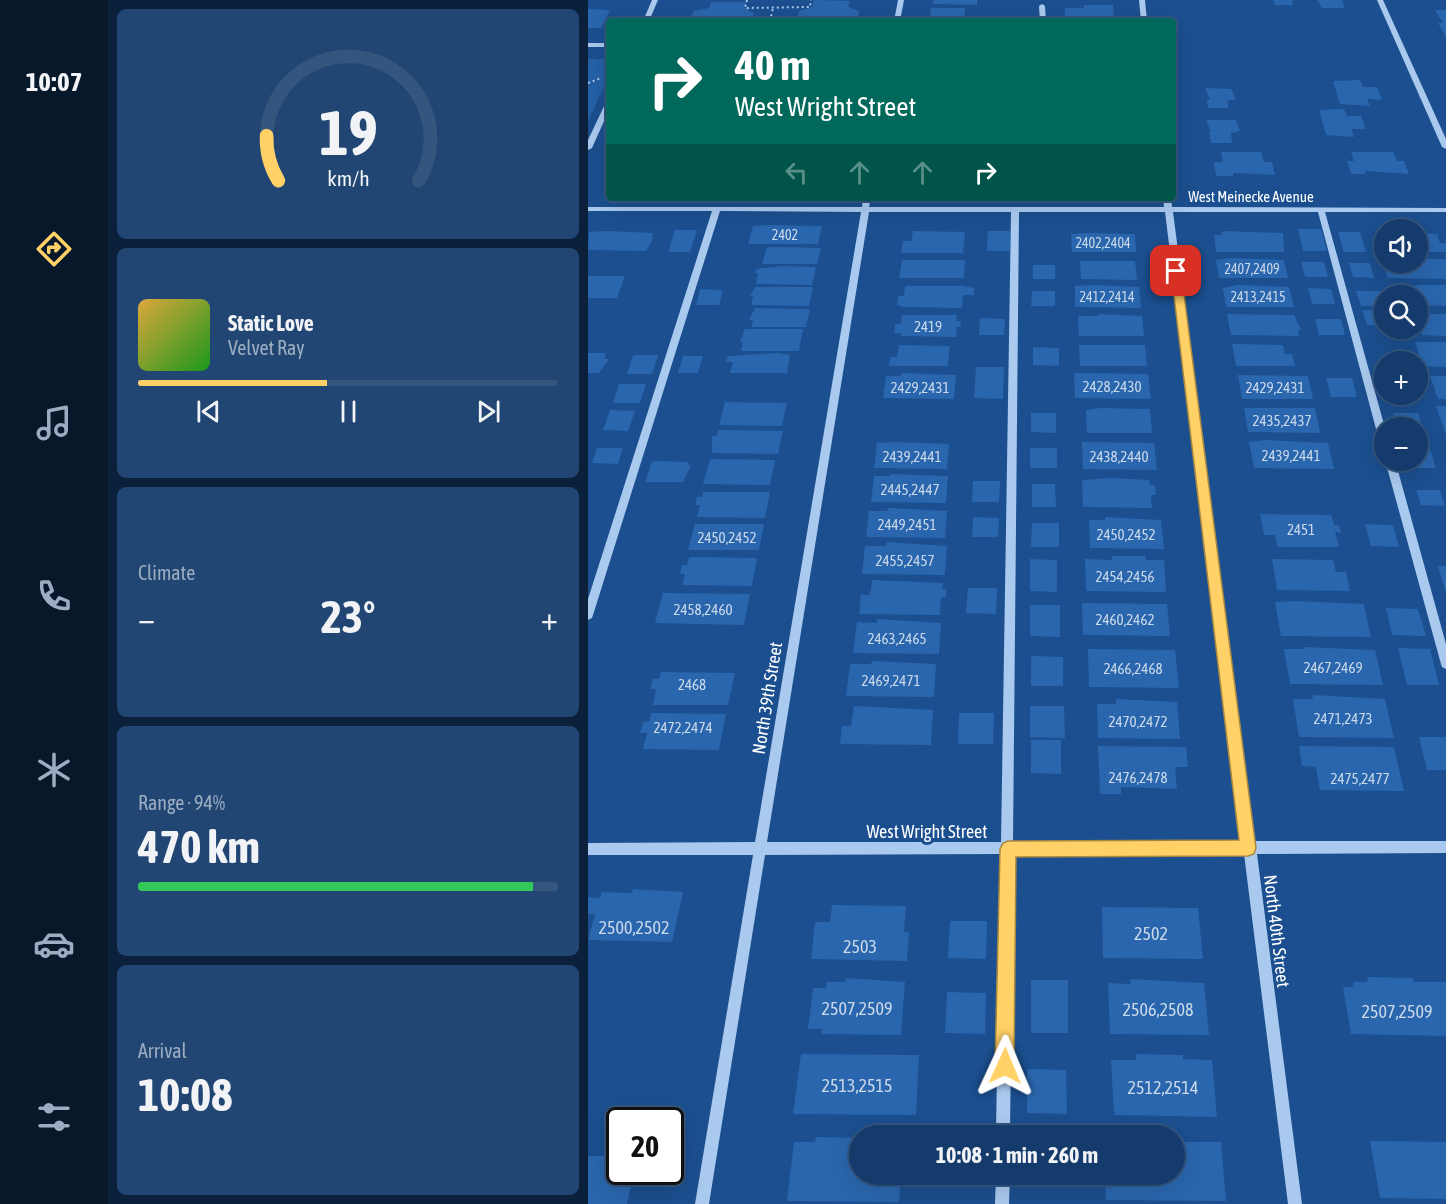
<!DOCTYPE html>
<meta charset="utf-8">
<style>
body{margin:0;font-family:"Asap Condensed",sans-serif;background:#214673;color:#f1f3f6;height:100vh;display:flex;flex-direction:column;font-size:22px;white-space:nowrap}
*{box-sizing:border-box;margin:0}
p{font-size:20px;color:#9dadc1}
.icon{flex:none;width:33px;height:33px;fill:none;stroke:currentColor;stroke-width:2;stroke-linecap:round;stroke-linejoin:round}
.map{position:relative;flex:1;overflow:hidden}
.details{display:flex;flex-direction:column;gap:9px;padding:9px;background:#0b203b;width:480px}
.details>*{flex:none}
.banner{position:absolute;left:18px;top:18px;width:570px;height:183px;border-radius:6px;box-shadow:0 6px 24px #0002,0 0 0 2px #33557e;background:#00695c;color:#fff;overflow:hidden}
.buttons{position:absolute;left:786px;top:219px;display:grid;gap:12px}
.buttons a{display:grid;place-items:center;width:54px;height:54px;border-radius:50%;background:#143b6b;box-shadow:0 6px 24px #0002,0 0 0 2px #33557e;font-size:30px}
.speed{position:absolute;left:18px;top:1107px;display:flex;gap:12px;font-size:30px;font-weight:700;text-align:center}
.speed>*{display:grid;place-content:center;width:78px;height:78px;border-radius:50%;background:#143b6b;box-shadow:0 6px 24px #0002,0 0 0 2px #33557e;line-height:1}
.speed .limit{border:3px solid #111;border-radius:9px;background:#fff;color:#111}
.pin{position:absolute;display:grid;place-items:center;width:51px;height:51px;color:#fff;margin:-26px;border-radius:12px;box-shadow:0 3px 9px #0006}
.me{position:absolute;width:66px;margin:-33px;rotate:1deg;stroke-linejoin:round;filter:drop-shadow(0 0 4px #0008)}
.turn{display:flex;align-items:center;gap:21px;height:126px;padding:0 30px;font-size:27px}
.turn .icon{width:78px;height:78px;stroke-width:2.5}
.turn b{display:block;font-size:42px;line-height:51px}
.lanes{display:flex;align-items:center;height:57px;padding:0 30px;background:#0003;justify-content:center;gap:30px;direction:ltr}
.lanes .off{opacity:.35}
.big{font-size:45px;font-weight:700;line-height:1.1}
.details .tile{flex:1;display:flex;flex-direction:column;justify-content:center;gap:9px;min-width:0;padding:0 21px;border-radius:9px;background:#214673}
.details .dial{align-items:center;gap:0}
.dial svg{height:156px;overflow:visible;fill:none;stroke:#33557e;stroke-width:7;stroke-linecap:round;text-anchor:middle}
.dial text{fill:#f1f3f6;stroke:none}
.song{display:flex;align-items:center;gap:18px}
.cover{width:72px;height:72px;border-radius:9px;background:linear-gradient(135deg,hsl(40 70% 55%),hsl(120 70% 35%))}
.played{height:6px;border-radius:3px;background:linear-gradient(90deg,#ffd166 45%,#33557e 45%)}
.keys{display:flex;justify-content:space-around;direction:ltr}
.heat{display:flex;justify-content:space-between;align-items:center;font-size:33px;direction:ltr}
.charge{height:9px;border-radius:4px;background:linear-gradient(90deg,#34c759 94%,#33557e 0)}
.trip{position:absolute;left:261px;top:1125px;width:336px;height:60px;border-radius:30px;background:#143b6b;box-shadow:0 6px 24px #0002,0 0 0 2px #33557e;font-weight:700;line-height:60px;text-align:center}
main{display:flex;flex:1;min-height:0}
.menu{display:flex;flex-direction:column;width:108px;justify-content:space-around;align-items:center;background:#08182b;color:#9dadc1}
.menu .icon{width:42px;height:42px}
.menu .current{color:#ffd166}
.menu b{font-size:27px;color:#f1f3f6}
.map>svg:first-child{display:block}
</style>
<main>
<nav class="menu">
<b>10:07</b>
<svg class="icon current" aria-label="directions" viewBox="0 0 24 24"><path d="M12 3l9 9-9 9-9-9zM9 14v-3h6M13 9l2 2-2 2"/></svg>
<svg class="icon" aria-label="music" viewBox="0 0 24 24"><path d="M9 18V5l10-2v13"/><circle cx="6" cy="18" r="3"/><circle cx="16" cy="16" r="3"/></svg>
<svg class="icon" aria-label="phone" viewBox="0 0 24 24"><path d="M5 4h4l2 5-3 2q2 4 5 5l2-3 5 2v4C11 20 4 13 5 4z"/></svg>
<svg class="icon" aria-label="climate" viewBox="0 0 24 24"><path d="M12 3v18M4 7l16 10M4 17L20 7"/></svg>
<svg class="icon" aria-label="car" viewBox="0 0 24 24"><path d="M5 17H2v-5l4-1 3-4h7l3 4 3 1v5h-3M9 17h6M6 11h13"/><circle cx="7" cy="17" r="2"/><circle cx="17" cy="17" r="2"/></svg>
<svg class="icon" aria-label="filters" viewBox="0 0 24 24"><path d="M4 7h16M4 17h16"/><circle cx="9" cy="7" r="2"/><circle cx="15" cy="17" r="2"/></svg>
</nav>
<section class="details">
<div class="tile dial"><svg viewBox="0 0 100 80">
<path d="M14 69A42 42 0 1 1 86 69"/>
<path d="M14 69A42 42 0 0 1 8 46" stroke="#ffd166"/>
<text x="50" y="56" font-size="32" font-weight="700">19</text>
<text x="50" y="72" font-size="11">km/h</text>
</svg></div>
<div class="tile">
<div class="song"><i class="cover"></i><div><b>Static Love</b><p>Velvet Ray</p></div></div>
<div class="played"></div>
<div class="keys"><svg class="icon" aria-label="previous" viewBox="0 0 24 24"><path d="M18 5L8 12l10 7zM5 5v14"/></svg><svg class="icon" aria-label="pause" viewBox="0 0 24 24"><path d="M8 5v14M16 5v14"/></svg><svg class="icon" aria-label="next" viewBox="0 0 24 24"><path d="M6 5l10 7-10 7zM19 5v14"/></svg></div>
</div>
<div class="tile"><p>Climate</p>
<div class="heat"><a>−</a><b class="big">23°</b><a>+</a></div>
</div>
<div class="tile"><p>Range · 94%</p><b class="big">470 km</b><div class="charge"></div></div>
<div class="tile"><p>Arrival</p><b class="big">10:08</b></div>
</section>
<div class="map">
<svg width="858" height="1204" viewBox="0 0 858 1204">
<rect width="100%" height="100%" fill="#1b4f8f"/>
<path fill="#2461a8" d="M0,59H21V76L0,121Z"/>
<g fill="#2a66ad">
<path d="M226,0L262,1L260,7L271,11L269,20H209L211,11L224,7Z"/>
<path d="M345,0H389V5L345,4Z"/>
<path d="M685,0H704L705,5H687Z"/>
<path d="M729,0H754L757,8H734Z"/>
<path d="M123,2H159L156,8H162L161,12H166L163,21L102,20L106,11L121,8Z"/>
<path d="M496,5H525L526,21L477,18V8H496Z"/>
<path d="M343,8H377L376,21H341Z"/>
<path d="M0,9L22,10L13,28H0Z"/>
<path d="M847,10H858V37L850,23H855Z"/>
<path d="M772,80L775,87H789L794,100L779,99L782,106L752,104L745,81Z"/>
<path d="M617,88L643,89L648,99L639,101L641,108H620L619,100H622Z"/>
<path d="M756,109L759,116H773L778,129H763L766,137L738,135L731,110Z"/>
<path d="M618,120H648L652,131L643,133L644,143H623L621,132H623Z"/>
<path d="M633,152H673L676,162H684L687,175L645,173V176H628L626,162H635Z"/>
<path d="M763,152H805L809,161H816L821,174L777,171L778,174H763L759,161H766Z"/>
<path d="M182,225L234,226L230,244H160L165,226Z"/>
<path d="M710,229H733L739,251H715Z"/>
<path d="M87,230H109L102,252H80Z"/>
<path d="M19,231L65,233L64,237H66L58,251L0,250L1,232Z"/>
<path d="M325,231L377,232L375,253H313L315,241H323Z"/>
<path d="M400,231H422V251H399Z"/>
<path d="M635,231L695,233L696,252H628L626,235H633Z"/>
<path d="M750,232H772L778,252H756Z"/>
<path d="M500,233L547,234L548,252H484L483,234Z"/>
<path d="M830,233L849,234L852,243H858V252H830Z"/>
<path d="M179,247H194L233,248L229,264H174Z"/>
<path d="M643,258L696,260L700,278H631L628,260Z"/>
<path d="M830,259H858V279L800,278L797,269H807L805,264L808,262H830Z"/>
<path d="M314,260H377L376,278H311Z"/>
<path d="M492,261H547L549,280L493,279Z"/>
<path d="M713,262H736L740,277H717Z"/>
<path d="M761,263H782L786,278L765,277Z"/>
<rect x="445" y="265" width="22" height="14"/>
<path d="M195,266L228,267L224,285L168,284L170,273H167L168,269Z"/>
<path d="M0,276H37L29,298H0Z"/>
<path d="M507,285L551,287L553,308L487,307V286Z"/>
<path d="M649,285L701,287L706,307H638L635,288Z"/>
<path d="M831,285H858V306L830,305V296H820L818,287Z"/>
<path d="M317,286H375L386,288V295H375L374,308L315,307L309,305L310,296H316Z"/>
<path d="M167,287H225L221,306L163,305L165,296H162Z"/>
<path d="M720,288L743,289L747,304H724Z"/>
<path d="M112,289L135,290L131,305H108Z"/>
<path d="M444,291H467V306H443Z"/>
<path d="M768,291H792L796,306H773Z"/>
<path d="M167,308L222,309L218,327H163L165,320H161Z"/>
<path d="M774,310H796V326L779,325Z"/>
<path d="M511,314L554,316L556,336H491L490,316H511Z"/>
<path d="M639,314L706,315L713,330H710L711,336L643,335Z"/>
<path d="M839,314H858V336L834,335L830,315L840,316Z"/>
<path d="M314,315H369L368,321H373L372,327H369L368,337L313,336V333H306L307,324H313Z"/>
<path d="M392,318L417,319L416,335H391Z"/>
<path d="M727,319H753L757,335H731Z"/>
<path d="M157,329H215L211,351H153L155,342H152Z"/>
<path d="M827,342H858V367L835,366Z"/>
<path d="M644,344L695,345L697,354H704L707,366H648Z"/>
<path d="M311,345L362,346L360,366H301L302,357H309Z"/>
<path d="M491,345H557L559,366H492Z"/>
<path d="M445,347L471,348V366L445,365Z"/>
<path d="M0,353H18L16,359H21L11,373H0Z"/>
<path d="M189,353L202,355L199,373H142L145,362H138L140,356Z"/>
<path d="M45,355H70L64,374H39Z"/>
<path d="M95,356H115L110,373H90Z"/>
<path d="M388,367H416L415,399L386,398Z"/>
<path d="M786,367H796V389H792Z"/>
<path d="M313,373L368,375L366,399L295,398L298,376H313Z"/>
<path d="M486,373L560,374L563,399L487,398Z"/>
<path d="M650,375L720,376L725,399H654Z"/>
<path d="M842,376H858V399H850Z"/>
<path d="M738,378H764L769,397H743Z"/>
<path d="M31,384H58L52,403H25Z"/>
<path d="M137,402L199,403L194,426L131,425Z"/>
<path d="M848,406H858V435Z"/>
<path d="M513,408L562,409L564,433H499L498,410Z"/>
<path d="M656,408H727L732,433L660,432Z"/>
<path d="M22,410L47,411L40,431L15,430Z"/>
<path d="M443,413H468V433L443,432Z"/>
<path d="M805,413H830L836,433L830,432V428H809Z"/>
<path d="M130,430L195,431L190,454L124,453V436H128Z"/>
<path d="M678,440L740,443L746,469L666,468L661,442Z"/>
<path d="M307,442L361,444L359,469L286,468L289,443Z"/>
<path d="M494,442L566,443L569,470L495,469Z"/>
<path d="M9,448H35L30,464L4,463Z"/>
<rect x="442" y="448" width="27" height="20"/>
<path d="M830,449H842L848,468H820L818,460H830Z"/>
<path d="M122,459L187,460L182,485L115,484Z"/>
<path d="M64,461L101,462L100,465H103L95,482H57Z"/>
<path d="M302,474L360,476L358,503L283,502L286,476H302Z"/>
<path d="M524,478L561,480L562,485H567L568,495H563L564,508L495,507L494,480Z"/>
<path d="M385,481H412L411,502H384Z"/>
<path d="M444,484H467L468,507H444Z"/>
<path d="M828,490H852L857,506L833,505Z"/>
<path d="M115,492H182L177,518L109,517L112,505H107L109,497H114Z"/>
<path d="M300,508L359,511L357,538L278,537L281,511H299Z"/>
<path d="M672,514L743,515L746,525H751L753,533L747,532L751,547H689L687,535H676Z"/>
<path d="M385,517L411,518L410,537H384Z"/>
<path d="M517,517L573,520L576,549L502,548L501,520H517Z"/>
<path d="M444,523H471V547H443Z"/>
<path d="M107,524H176L171,550H100Z"/>
<path d="M777,524L805,525L811,547L783,546Z"/>
<path d="M299,542L359,546L357,575L274,574L277,546H298Z"/>
<path d="M524,556H558V560H576L578,592L498,591L497,559L524,560Z"/>
<path d="M101,557L169,558L164,586L94,585L97,574H92L94,565H99Z"/>
<path d="M442,559L469,560V592L442,591Z"/>
<path d="M684,559L745,560L748,572H758L762,591L689,590Z"/>
<path d="M850,566H858V590H857Z"/>
<path d="M284,580L355,583L354,589H358V597H353L352,615L271,614L273,595H282Z"/>
<path d="M380,588H409L408,614L378,613Z"/>
<path d="M75,593L162,594L156,625L67,623Z"/>
<path d="M707,601L776,604L783,637L693,636L687,602Z"/>
<path d="M494,603L579,604L582,636L495,635Z"/>
<path d="M442,605H472V637L442,636Z"/>
<path d="M798,608L830,609L838,636L804,635Z"/>
<path d="M289,619L353,623L351,654L265,653L269,622L289,623Z"/>
<path d="M715,647L787,650L795,685L702,684L696,649H716Z"/>
<path d="M810,648L842,649L851,685H819Z"/>
<path d="M500,649L587,650L591,688L501,687Z"/>
<path d="M443,656L475,657V686H443Z"/>
<path d="M284,661L348,664L346,697L258,696L262,664H283Z"/>
<path d="M73,672L147,673L140,705H65L68,689H62L65,679H71Z"/>
<path d="M724,695L797,699L806,738L711,737L705,699H725Z"/>
<path d="M528,699L589,702L592,739L510,738L509,704H528Z"/>
<path d="M266,706L345,710L343,745L252,744L254,726H263Z"/>
<path d="M442,706H476L477,738L442,737Z"/>
<path d="M63,713L138,714L131,750L55,749L59,733H52L55,722H61Z"/>
<path d="M371,713H406L405,744H370Z"/>
<path d="M831,737H858V770H839Z"/>
<path d="M443,740H473V774L443,773Z"/>
<path d="M510,746L598,747L600,767H587L589,789L533,787V794H512Z"/>
<path d="M711,746L806,747L816,791L732,790L728,767L714,766Z"/>
<path d="M45,889L95,892L84,942L0,940L7,914H0V897L12,898L14,892L44,893Z"/>
<path d="M244,905L318,906L316,932H321L319,961L223,959L227,922H242Z"/>
<path d="M514,907L610,908L615,959L515,958Z"/>
<path d="M362,921H399L398,959L360,958Z"/>
<path d="M779,977L825,978V982H858V1036L763,1034L755,987H766L765,982H780Z"/>
<path d="M258,978L317,982L313,1035L233,1034L234,1029H220L225,988H238L239,982H257Z"/>
<path d="M542,979L616,983L621,1035L522,1034L520,983L543,984Z"/>
<rect x="443" y="980" width="37" height="53"/>
<path d="M359,992L398,993L397,1034L357,1033Z"/>
<path d="M213,1054L331,1055L328,1115L205,1114Z"/>
<path d="M548,1054L595,1055V1059L624,1060L629,1117L526,1115L523,1060H548Z"/>
<path d="M439,1069L478,1070L479,1114L439,1113Z"/>
<path d="M228,1137L272,1138V1174H313L311,1202L199,1201L206,1142H227Z"/>
<path d="M782,1141L858,1142V1199L792,1198Z"/>
<path d="M586,1142H633L638,1201L518,1200L517,1174H586Z"/>
<path d="M0,1156H32V1172H46L39,1204H0Z"/>
</g>
<g fill="none" stroke-linecap="round" stroke-linejoin="round">
<g stroke="#a9c9ee" stroke-width="2" stroke-dasharray="2 3" stroke-linecap="butt">
<path d="M159,0L157,8L222,7L223,0"/>
<path d="M182,21L185,8"/>
<path d="M0,83L13,78"/>
</g>
<g fill="#a9c9ee" fill-rule="evenodd">
<path d="M64,0H70L61,21H55Z"/>
<path d="M310,0H316L312,21H306Z"/>
<path d="M551,0H557L559,21H553Z"/>
<path d="M789,0H795L858,139V149L854,147Z"/>
<path d="M454,4L457,6L458,21H452L451,6Z"/>
<rect x="0" y="43" width="21" height="4"/>
<path d="M21,100V110L4,148L0,150V140L18,102Z"/>
<path d="M275,198H283L281,207H576L575,198H583L584,207L858,208V212H737L797,428L796,443L791,440L730,212H585L667,841H858V853L669,854L714,1204H700L656,854H425L422,1136H408L412,854L177,855L121,1204H107L165,855H0V843L167,842L273,212L132,211L5,615L4,618L0,620V599L124,211H0V207H274ZM281,212H423L413,842H179ZM431,212H577L655,841L425,842Z"/>
<path d="M797,460H807L858,644V669L854,667L853,664Z"/>
<path d="M408,1174H422L421,1204H407Z"/>
</g>
</g>
<path fill="#ffd166" stroke="#a68842" stroke-width="1.5" d="M588,267L593,271L668,848L666,854L660,856L428,857L426,1066L423,1072L417,1075L410,1072L407,1066L412,849L415,843L420,841L651,840L583,271Z"/>
<g text-anchor="middle" dominant-baseline="central" stroke-width="6" stroke-linejoin="round" paint-order="stroke">
<g font-size="14" fill="#cad9ea">
<text x="197" y="235">2402</text>
<text x="515" y="243">2402,2404</text>
<text x="664" y="269">2407,2409</text>
<text x="519" y="297">2412,2414</text>
<text x="670" y="297">2413,2415</text>
</g>
<g font-size="15" fill="#fff" stroke="#1b4f8f">
<text x="663" y="196">West Meinecke Avenue</text>
</g>
<g font-size="15" fill="#cad9ea">
<text x="340" y="326">2419</text>
<text x="524" y="386">2428,2430</text>
<text x="332" y="387">2429,2431</text>
<text x="687" y="387">2429,2431</text>
<text x="694" y="420">2435,2437</text>
<text x="703" y="455">2439,2441</text>
<text x="324" y="456">2439,2441</text>
<text x="531" y="456">2438,2440</text>
<text x="322" y="489">2445,2447</text>
<text x="319" y="524">2449,2451</text>
<text x="713" y="529">2451</text>
<text x="538" y="534">2450,2452</text>
<text x="139" y="537">2450,2452</text>
<text x="317" y="560">2455,2457</text>
<text x="537" y="576">2454,2456</text>
<text x="115" y="609">2458,2460</text>
<text x="537" y="619">2460,2462</text>
<text x="309" y="638">2463,2465</text>
<text x="745" y="667">2467,2469</text>
<text x="545" y="668">2466,2468</text>
<text x="303" y="680">2469,2471</text>
<text x="104" y="684">2468</text>
<text x="755" y="718">2471,2473</text>
<text x="550" y="721">2470,2472</text>
<text x="95" y="727">2472,2474</text>
<text x="550" y="777">2476,2478</text>
<text x="772" y="778">2475,2477</text>
</g>
<g font-size="18" fill="#fff" stroke="#1b4f8f">
<text transform="translate(179 698) rotate(-81)">North 39th Street</text>
<text x="339" y="831">West Wright Street</text>
<text transform="translate(689 931) rotate(83)">North 40th Street</text>
</g>
<g font-size="18" fill="#cad9ea">
<text x="46" y="927">2500,2502</text>
<text x="563" y="933">2502</text>
<text x="272" y="946">2503</text>
<text x="269" y="1008">2507,2509</text>
<text x="570" y="1009">2506,2508</text>
<text x="809" y="1011">2507,2509</text>
<text x="269" y="1085">2513,2515</text>
<text x="575" y="1087">2512,2514</text>
</g>
</g>
</svg>
<div class="buttons">
<a><svg class="icon" aria-label="sound" viewBox="0 0 24 24"><path d="M4 9h4l5-4v14l-5-4H4zM17 9q2 3 0 6"/></svg></a>
<a><svg class="icon" aria-label="search" viewBox="0 0 24 24"><circle cx="10" cy="10" r="6"/><path d="M15 15l6 6"/></svg></a>
<a>+</a>
<a>−</a>
</div>
<div class="speed"><div class="limit">20</div></div>
<div class="pin" style="left:588px;top:271px;background:#d93025"><svg class="icon" aria-label="arrive" viewBox="0 0 24 24"><path d="M6 21V4h12l-3 4 3 4H6"/></svg></div>
<svg class="me" style="left:417px;top:1066px" viewBox="-20 -20 40 40"><path d="M0-17L14 15 0 8-14 15z" fill="#ffd166" stroke="#fff" stroke-width="4"/></svg>
<div class="trip">10:08 · 1 min · 260 m</div>
<div class="banner">
<div class="turn"><svg class="icon" aria-label="right" viewBox="0 0 24 24"><path d="M7 20v-9h11M14 6l5 5-5 5"/></svg><div><b>40 m</b>West Wright Street</div></div>
<div class="lanes"><svg class="icon off" aria-label="left" viewBox="0 0 24 24"><path d="M17 20v-9H6M10 6l-5 5 5 5"/></svg><svg class="icon off" aria-label="ahead" viewBox="0 0 24 24"><path d="M12 20V5M6 11l6-6 6 6"/></svg><svg class="icon off" aria-label="ahead" viewBox="0 0 24 24"><path d="M12 20V5M6 11l6-6 6 6"/></svg><svg class="icon" aria-label="right" viewBox="0 0 24 24"><path d="M7 20v-9h11M14 6l5 5-5 5"/></svg></div>
</div>
</div>
</main>
